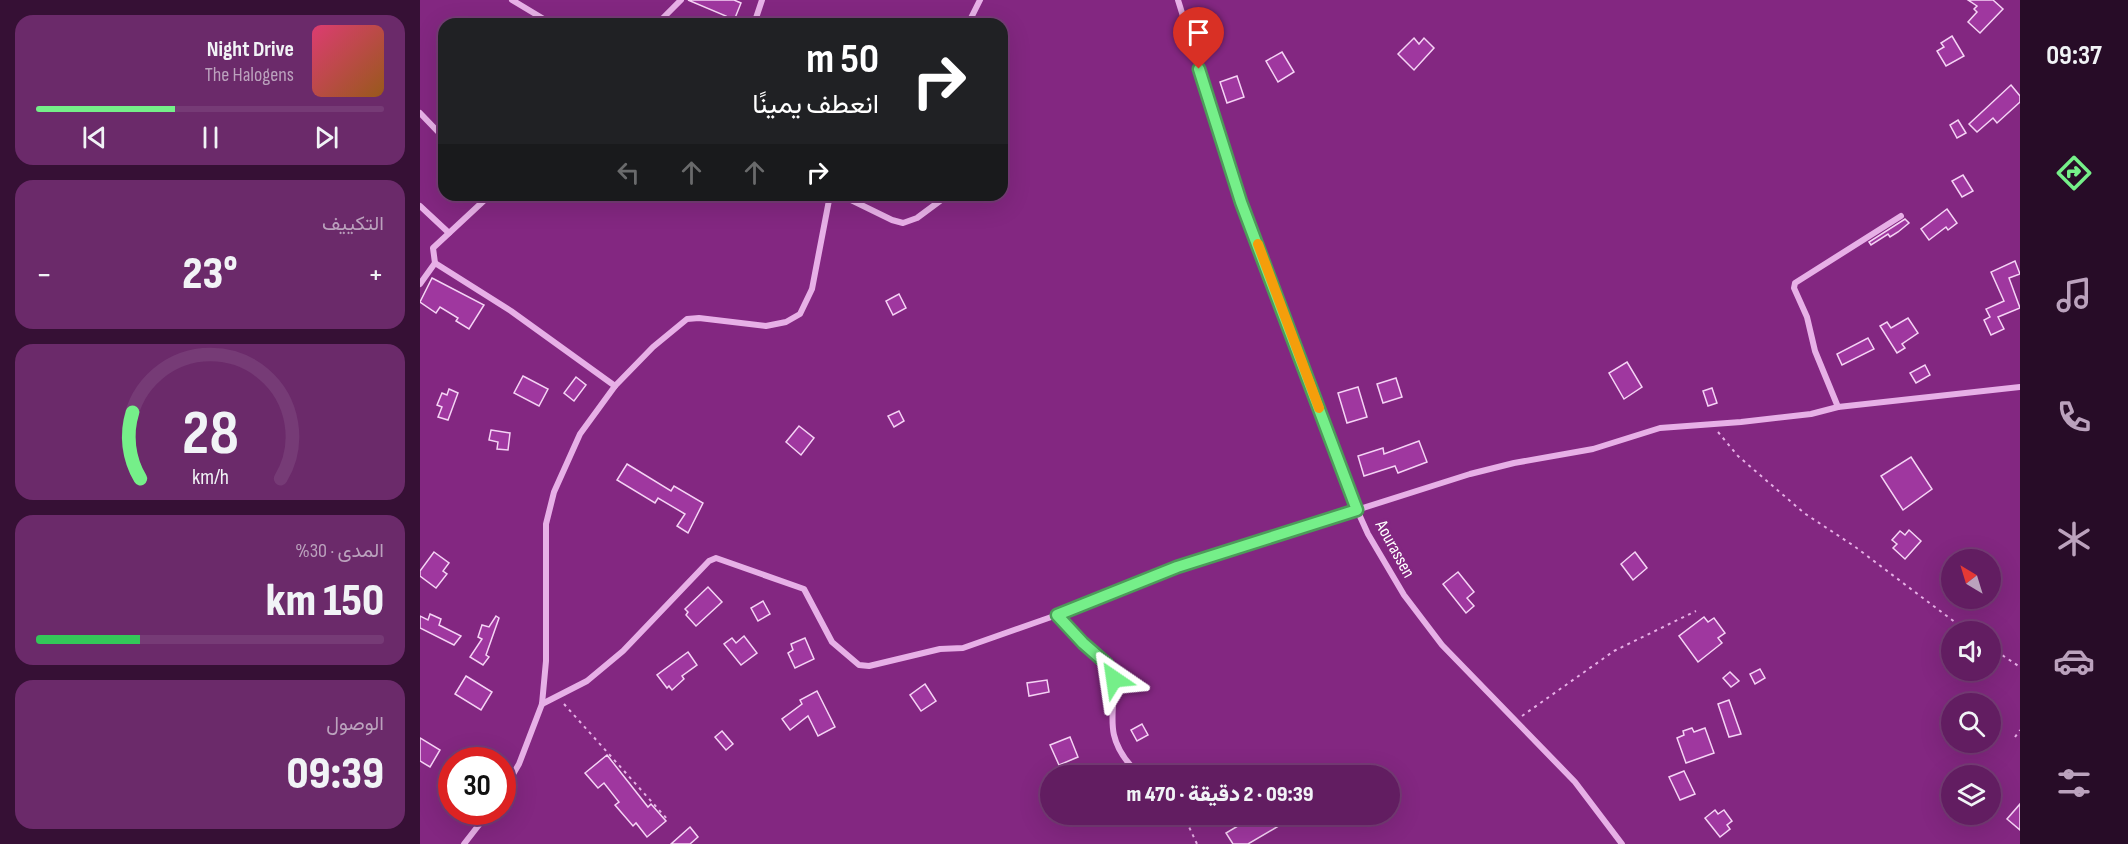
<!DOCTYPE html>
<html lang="ar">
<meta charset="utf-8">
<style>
body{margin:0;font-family:"Sofia Sans Condensed",Vazirmatn,sans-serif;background:#6b2a6a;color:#f1f3f6;direction:rtl;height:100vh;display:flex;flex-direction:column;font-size:22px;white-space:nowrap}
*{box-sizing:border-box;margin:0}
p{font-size:20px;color:#bba2bd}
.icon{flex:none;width:33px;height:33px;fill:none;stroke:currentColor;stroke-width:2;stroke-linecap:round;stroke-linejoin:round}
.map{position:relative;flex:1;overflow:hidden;direction:ltr}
.drawer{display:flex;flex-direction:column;gap:15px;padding:15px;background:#361035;width:420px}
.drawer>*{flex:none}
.banner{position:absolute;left:18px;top:18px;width:570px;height:183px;border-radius:18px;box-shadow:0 6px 24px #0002,0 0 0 2px #763b76;direction:rtl;background:#202124;color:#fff;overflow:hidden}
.needle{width:39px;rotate:322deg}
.buttons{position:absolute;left:1521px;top:549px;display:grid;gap:12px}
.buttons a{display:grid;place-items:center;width:60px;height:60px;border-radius:50%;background:#621d61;box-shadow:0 6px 24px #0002,0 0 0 2px #763b76;font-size:30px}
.speed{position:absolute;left:18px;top:747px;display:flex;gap:12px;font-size:30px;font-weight:700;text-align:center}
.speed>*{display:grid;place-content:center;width:78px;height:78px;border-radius:50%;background:#621d61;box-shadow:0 6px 24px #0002,0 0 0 2px #763b76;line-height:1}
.speed .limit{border:9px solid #d22;background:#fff;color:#111}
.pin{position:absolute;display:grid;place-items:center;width:51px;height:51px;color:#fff;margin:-62px -26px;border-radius:50% 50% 50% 0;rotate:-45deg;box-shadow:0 0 6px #0007}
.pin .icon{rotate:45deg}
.me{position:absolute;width:66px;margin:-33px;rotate:328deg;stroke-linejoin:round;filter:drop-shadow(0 0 4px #0008)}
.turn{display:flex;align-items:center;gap:21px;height:126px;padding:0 30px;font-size:27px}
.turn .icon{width:78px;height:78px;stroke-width:2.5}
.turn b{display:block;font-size:42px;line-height:51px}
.lanes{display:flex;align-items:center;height:57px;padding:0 30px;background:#0003;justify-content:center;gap:30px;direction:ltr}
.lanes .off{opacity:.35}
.big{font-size:45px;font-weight:800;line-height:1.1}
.drawer .card{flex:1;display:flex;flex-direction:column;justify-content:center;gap:9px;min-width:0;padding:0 21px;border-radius:18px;background:#6b2a6a}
.drawer .dial{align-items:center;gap:0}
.dial svg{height:156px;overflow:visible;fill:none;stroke:#763b76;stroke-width:7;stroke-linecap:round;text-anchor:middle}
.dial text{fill:#f1f3f6;stroke:none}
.song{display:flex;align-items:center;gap:18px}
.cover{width:72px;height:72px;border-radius:9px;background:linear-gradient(135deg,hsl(340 70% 55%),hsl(30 70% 35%))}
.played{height:6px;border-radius:3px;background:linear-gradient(90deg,#75ef89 40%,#763b76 40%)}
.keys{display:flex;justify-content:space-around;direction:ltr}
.heat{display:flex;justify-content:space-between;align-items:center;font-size:33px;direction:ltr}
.charge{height:9px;border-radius:4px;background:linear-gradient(90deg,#34c759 30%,#763b76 0)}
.trip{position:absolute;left:620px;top:765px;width:360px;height:60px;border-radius:30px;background:#621d61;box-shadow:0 6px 24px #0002,0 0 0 2px #763b76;font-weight:800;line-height:60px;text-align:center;direction:rtl}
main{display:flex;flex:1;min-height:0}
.tabs{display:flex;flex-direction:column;width:108px;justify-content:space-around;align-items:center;background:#270c27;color:#bba2bd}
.tabs .icon{width:42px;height:42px}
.tabs .current{color:#75ef89}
.tabs b{font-size:27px;color:#f1f3f6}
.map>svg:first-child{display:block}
</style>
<main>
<nav class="tabs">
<b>09:37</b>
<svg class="icon current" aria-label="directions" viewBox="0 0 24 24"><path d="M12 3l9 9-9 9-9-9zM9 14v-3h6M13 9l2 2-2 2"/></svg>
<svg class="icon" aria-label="music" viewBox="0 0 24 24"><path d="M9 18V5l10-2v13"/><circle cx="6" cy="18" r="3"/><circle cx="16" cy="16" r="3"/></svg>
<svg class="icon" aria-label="phone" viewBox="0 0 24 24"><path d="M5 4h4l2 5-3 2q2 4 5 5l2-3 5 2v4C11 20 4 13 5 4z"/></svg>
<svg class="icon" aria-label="climate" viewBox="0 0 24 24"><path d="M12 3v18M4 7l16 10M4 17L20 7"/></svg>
<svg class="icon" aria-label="car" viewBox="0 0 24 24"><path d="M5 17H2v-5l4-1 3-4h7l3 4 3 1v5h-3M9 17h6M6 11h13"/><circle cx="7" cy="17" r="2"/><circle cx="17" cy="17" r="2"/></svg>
<svg class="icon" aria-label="filters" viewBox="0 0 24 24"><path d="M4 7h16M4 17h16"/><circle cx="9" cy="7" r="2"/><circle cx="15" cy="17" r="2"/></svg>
</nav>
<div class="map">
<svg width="1600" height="844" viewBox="0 0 1600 844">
<rect width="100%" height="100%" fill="#832781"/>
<g fill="#9f379f" stroke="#f5d3f5" stroke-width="1.5">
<path d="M268,0H314L321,3L313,23L304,19L306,16Z"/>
<path d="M1548,0H1573L1583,9L1560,33L1548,22L1557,12L1554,9L1557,6Z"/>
<path d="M1532,36L1544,56L1526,66L1517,51L1524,47L1521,43Z"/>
<path d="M994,38L999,44L1004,38L1014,48L994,70L978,54Z"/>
<path d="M862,52L874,72L858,82L846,61Z"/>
<path d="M817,76L824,97L807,103L800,82Z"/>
<path d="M1591,85L1600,96V102L1577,123L1573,118L1557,132L1549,124Z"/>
<path d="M1538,120L1546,133L1537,138L1530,125Z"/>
<path d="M1543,175L1553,191L1542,197L1532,181Z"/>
<path d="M1527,209L1537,223L1528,230L1526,227L1509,240L1501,229Z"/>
<path d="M1485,219L1489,223L1478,232L1470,237L1468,234L1451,245L1449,242Z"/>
<path d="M1595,261L1600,274L1589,278L1600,308L1578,317L1584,329L1571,335L1564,320L1570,317L1566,309L1584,301L1571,272Z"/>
<path d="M12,278L64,305L49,329L36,321L38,318L20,307L16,313L0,302Z"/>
<path d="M479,294L486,308L473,315L466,301Z"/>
<path d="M1488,318L1498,333L1482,344L1485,348L1477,353L1460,326L1467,322L1471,328Z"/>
<path d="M1448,338L1454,349L1422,365L1417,354Z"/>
<path d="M1207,362L1222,387L1204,399L1189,373Z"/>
<path d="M1505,365L1510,375L1496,383L1490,373Z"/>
<path d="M103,376L128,389L119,406L94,393Z"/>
<path d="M156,377L166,385L154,401L144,393Z"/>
<path d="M976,378L982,397L963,403L957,384Z"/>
<path d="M938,387L947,417L927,423L918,393Z"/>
<path d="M1292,388L1297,403L1288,406L1283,391Z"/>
<path d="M29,389L38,393L28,420L18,417L22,407L17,405L22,393L27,395Z"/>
<path d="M479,411L484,421L474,427L468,416Z"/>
<path d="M379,426L394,438L381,455L366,442Z"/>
<path d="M71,430L90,433L88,450L77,449L78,442L69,440Z"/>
<path d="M999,441L1007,462L978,473L975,466L944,476L938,456L963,448L964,454Z"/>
<path d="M1491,457L1512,489L1483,510L1461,476Z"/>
<path d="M207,464L251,491L254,486L283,503L268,533L257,526L265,514L238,498L235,503L197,480Z"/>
<path d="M1489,530L1501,541L1485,559L1473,548L1477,544L1472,540L1480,531L1485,535Z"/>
<path d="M14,552L29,563L23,571L27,574L16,588L0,576V571Z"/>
<path d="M1215,552L1227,568L1213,580L1201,564Z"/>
<path d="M1038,572L1054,592L1047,598L1054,606L1046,613L1023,584Z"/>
<path d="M288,587L302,602L276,626L266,615L268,612L265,609Z"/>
<path d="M343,601L350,614L338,621L331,608Z"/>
<path d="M10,614L21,619L19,625L41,636L34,645L0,628V616L8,620Z"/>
<path d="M76,616L79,618L66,655L69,657L63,665L50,657L62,639L58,637L62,625L69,627Z"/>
<path d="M1284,617L1288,622L1294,618L1305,633L1298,638L1302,643L1278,662L1259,636Z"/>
<path d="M324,636L337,653L321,665L304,644L312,638L316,643Z"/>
<path d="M385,638L394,659L375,668L368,653L373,650L371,644Z"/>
<path d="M268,652L277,665L262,676L264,679L252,690L249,686L247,688L237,675Z"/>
<path d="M1340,669L1345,678L1335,684L1330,674Z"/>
<path d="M1310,672L1319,681L1311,687L1303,678Z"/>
<path d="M46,676L72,692L61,710L35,694Z"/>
<path d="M627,680L629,692L609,696L607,683Z"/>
<path d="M505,684L516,701L501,711L490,695Z"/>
<path d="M397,691L415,727L398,736L388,716L370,730L362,719L382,704L380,700Z"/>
<path d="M1309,700L1321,734L1309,737L1298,704Z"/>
<path d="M722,724L728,735L717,741L711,730Z"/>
<path d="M1272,728L1274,732L1285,728L1294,753L1266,763L1257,738L1264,735L1263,731Z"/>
<path d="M302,731L313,744L306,750L295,737Z"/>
<path d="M650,737L658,757L639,765L630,745Z"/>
<path d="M0,738L20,750L10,767L0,761Z"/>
<path d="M187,755L228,807L231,804L246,821L227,837L216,823L213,826L195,805L199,802L184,783L178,788L165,773Z"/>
<path d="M1264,771L1275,794L1260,800L1249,777Z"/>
<path d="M1600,804V830L1587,819Z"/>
<path d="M1295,810L1298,814L1304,810L1312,821L1307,825L1310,829L1300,837L1285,818Z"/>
<path d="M824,814H879L828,844H813L806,833L818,826L815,820Z"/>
<path d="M270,827L278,837L270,844H251Z"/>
</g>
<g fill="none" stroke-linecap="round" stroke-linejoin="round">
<g stroke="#e7b0e7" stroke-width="2" stroke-dasharray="3 4.5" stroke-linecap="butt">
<path d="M1298,432L1318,456L1384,513L1434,546L1548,632"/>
<path d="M1570,647L1600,667"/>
<path d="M144,704L248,820"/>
<path d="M1102,716L1194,651L1276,611"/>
<path d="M1595,737L1600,730"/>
<path d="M720,769L733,776"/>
<path d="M763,814L777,844"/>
</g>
<g stroke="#e7b0e7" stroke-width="6">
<path d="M92,0L132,24"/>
<path d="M758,0L821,202L924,481L948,534L984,595L1022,645L1155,782L1202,844"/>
<path d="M237,24L261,0"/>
<path d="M334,24L342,0"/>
<path d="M548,24L560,0"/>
<path d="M0,113L24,138"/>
<path d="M582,128L585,143L582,149"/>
<path d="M70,195L13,248L15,263L91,311L195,386"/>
<path d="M410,197L429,199L472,220L483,223L497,218L528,195"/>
<path d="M0,206L29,233"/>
<path d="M0,284L15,263"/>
<path d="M1418,407L1395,351L1387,317L1374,288L1375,283L1481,216"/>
<path d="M637,615L691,669C700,708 679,729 711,766"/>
<path d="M122,704L167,681L203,651L289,561L296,558L384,589L412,642L439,665L449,666L520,649L543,648L637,615L757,567L1050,474L1094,463L1173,449L1240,428L1321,422L1391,414L1418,407L1600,387"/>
<path d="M82,793L99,764L122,704L126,661V524L134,492L160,434L195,386L233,347L267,319L279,318L346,326L366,322L380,314L392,289L410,195"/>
<path d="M44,844L69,812"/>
</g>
</g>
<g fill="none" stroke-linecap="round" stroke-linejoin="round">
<defs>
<path id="route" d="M694,679L687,664L663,643L637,615L757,567L937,510L821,202L779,69"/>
</defs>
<use href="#route" stroke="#4c9b59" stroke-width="15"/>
<use href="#route" stroke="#75ef89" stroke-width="10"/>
<path stroke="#f59e0b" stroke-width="10" d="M838,244L899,408"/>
</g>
<g text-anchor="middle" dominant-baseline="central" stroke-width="6" stroke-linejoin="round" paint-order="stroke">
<g font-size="18" fill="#fff" stroke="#832781">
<text transform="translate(975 549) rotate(61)">Aourassen</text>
</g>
</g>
</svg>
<div class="buttons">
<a><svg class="needle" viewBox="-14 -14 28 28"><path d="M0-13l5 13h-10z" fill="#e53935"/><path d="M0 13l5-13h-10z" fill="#bba2bd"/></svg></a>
<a><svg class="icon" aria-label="sound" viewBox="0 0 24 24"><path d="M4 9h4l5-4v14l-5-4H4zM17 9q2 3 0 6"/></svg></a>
<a><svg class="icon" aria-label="search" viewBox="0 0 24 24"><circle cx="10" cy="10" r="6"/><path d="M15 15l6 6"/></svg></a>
<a><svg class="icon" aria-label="layers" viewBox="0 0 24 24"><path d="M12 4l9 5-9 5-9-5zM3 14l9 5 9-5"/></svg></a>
</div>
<div class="speed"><div class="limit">30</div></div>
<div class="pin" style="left:779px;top:69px;background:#d93025"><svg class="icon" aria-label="arrive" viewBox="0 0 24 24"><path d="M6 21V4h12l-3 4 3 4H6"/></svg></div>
<svg class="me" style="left:694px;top:679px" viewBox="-20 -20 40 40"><path d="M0-17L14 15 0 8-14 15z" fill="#75ef89" stroke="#fff" stroke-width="4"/></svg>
<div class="trip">09:39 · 2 دقيقة · 470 m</div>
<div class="banner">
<div class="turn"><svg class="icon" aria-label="right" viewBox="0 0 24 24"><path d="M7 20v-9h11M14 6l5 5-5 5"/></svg><div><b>50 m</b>انعطف يمينًا</div></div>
<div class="lanes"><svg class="icon off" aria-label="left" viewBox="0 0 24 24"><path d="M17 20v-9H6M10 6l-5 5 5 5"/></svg><svg class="icon off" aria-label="ahead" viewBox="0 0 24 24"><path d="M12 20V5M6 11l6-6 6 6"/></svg><svg class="icon off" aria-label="ahead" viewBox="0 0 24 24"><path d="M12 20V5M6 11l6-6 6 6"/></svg><svg class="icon" aria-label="right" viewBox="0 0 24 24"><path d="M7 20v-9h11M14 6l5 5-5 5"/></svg></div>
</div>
</div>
<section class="drawer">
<div class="card">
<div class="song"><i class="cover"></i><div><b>Night Drive</b><p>The Halogens</p></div></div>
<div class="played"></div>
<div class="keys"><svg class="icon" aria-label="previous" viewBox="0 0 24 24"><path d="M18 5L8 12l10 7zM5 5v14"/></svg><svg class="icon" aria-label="pause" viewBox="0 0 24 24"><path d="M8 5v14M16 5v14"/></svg><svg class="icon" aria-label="next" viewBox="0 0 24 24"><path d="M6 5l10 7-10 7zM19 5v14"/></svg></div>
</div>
<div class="card"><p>التكييف</p>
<div class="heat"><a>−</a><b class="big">23°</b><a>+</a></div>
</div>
<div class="card dial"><svg viewBox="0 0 100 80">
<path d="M14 69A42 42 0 1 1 86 69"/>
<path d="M14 69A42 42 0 0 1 10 35" stroke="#75ef89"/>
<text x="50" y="56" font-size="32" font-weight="700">28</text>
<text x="50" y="72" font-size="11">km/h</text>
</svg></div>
<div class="card"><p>المدى · 30%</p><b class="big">150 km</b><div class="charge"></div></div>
<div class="card"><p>الوصول</p><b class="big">09:39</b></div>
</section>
</main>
